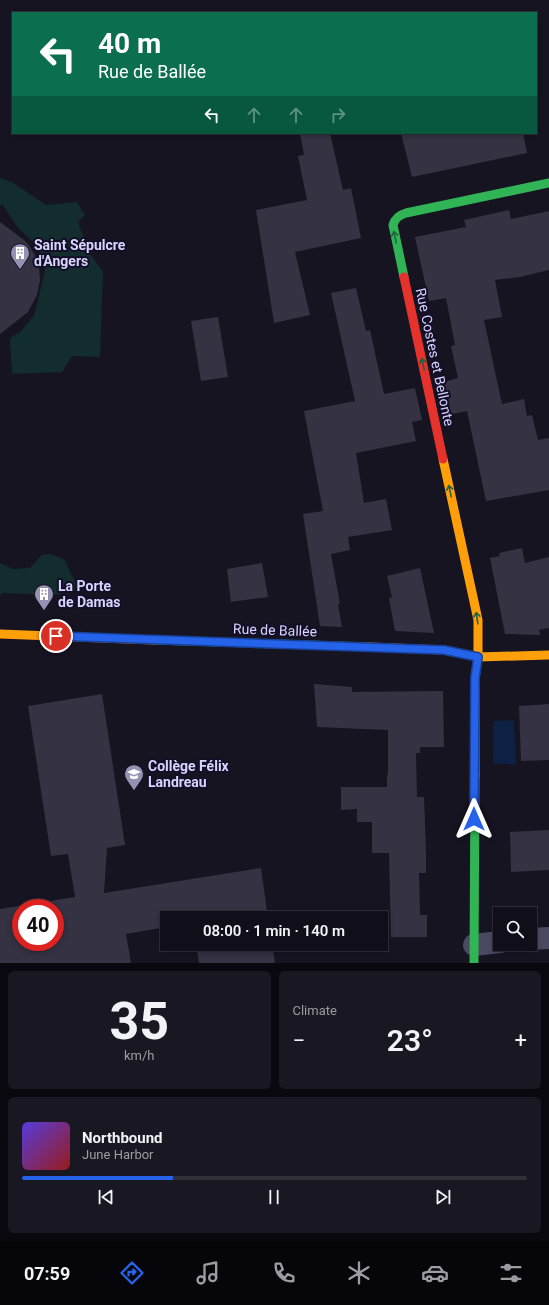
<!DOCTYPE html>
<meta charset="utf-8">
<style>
body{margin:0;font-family:Roboto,sans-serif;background:#191822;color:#f1f3f6;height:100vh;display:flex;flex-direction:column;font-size:15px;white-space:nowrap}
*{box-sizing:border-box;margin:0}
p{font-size:13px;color:#9c9ca2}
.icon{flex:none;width:22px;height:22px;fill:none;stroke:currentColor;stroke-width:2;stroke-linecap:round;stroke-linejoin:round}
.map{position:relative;height:963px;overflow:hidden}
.panel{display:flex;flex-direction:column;gap:8px;padding:8px;background:#09080e;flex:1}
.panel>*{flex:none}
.banner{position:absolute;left:12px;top:12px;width:525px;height:122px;border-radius:0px;box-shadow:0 2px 6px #0003,0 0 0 1px #302f38;background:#0b6e4f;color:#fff;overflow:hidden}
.buttons{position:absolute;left:493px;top:907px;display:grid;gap:8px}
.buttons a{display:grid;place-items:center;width:44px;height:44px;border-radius:0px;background:#100f19;box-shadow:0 2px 6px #0003,0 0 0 1px #302f38;font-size:20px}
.speed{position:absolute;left:12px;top:899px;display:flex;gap:8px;font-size:20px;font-weight:700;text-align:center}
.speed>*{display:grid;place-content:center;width:52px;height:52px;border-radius:50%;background:#100f19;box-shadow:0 2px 6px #0003,0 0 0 1px #302f38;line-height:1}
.speed .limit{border:6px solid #d22;background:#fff;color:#111}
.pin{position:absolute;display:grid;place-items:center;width:34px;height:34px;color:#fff;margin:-17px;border:2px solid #fff;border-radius:50%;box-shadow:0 1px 4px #0007}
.me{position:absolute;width:44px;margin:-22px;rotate:0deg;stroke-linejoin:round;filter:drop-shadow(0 0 3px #0008)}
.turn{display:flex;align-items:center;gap:14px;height:84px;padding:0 20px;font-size:18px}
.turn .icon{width:52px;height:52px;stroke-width:2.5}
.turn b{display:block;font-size:28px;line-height:34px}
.lanes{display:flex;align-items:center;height:38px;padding:0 20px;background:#0003;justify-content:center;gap:20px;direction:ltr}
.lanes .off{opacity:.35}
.big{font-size:30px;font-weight:600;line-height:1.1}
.panel .card{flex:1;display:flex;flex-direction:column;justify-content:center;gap:6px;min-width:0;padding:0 14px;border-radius:6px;background:#191822}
.panel .dial{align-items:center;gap:0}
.dial b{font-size:52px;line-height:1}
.song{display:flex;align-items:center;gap:12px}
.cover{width:48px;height:48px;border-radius:6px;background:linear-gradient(135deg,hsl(250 70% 55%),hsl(0 70% 35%))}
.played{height:4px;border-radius:2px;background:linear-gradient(90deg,#2563eb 30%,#302f38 30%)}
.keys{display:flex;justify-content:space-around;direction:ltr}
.heat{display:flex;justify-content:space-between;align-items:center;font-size:22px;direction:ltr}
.panel .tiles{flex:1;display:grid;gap:8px;grid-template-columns:1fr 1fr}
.card:last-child{grid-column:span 2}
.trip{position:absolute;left:160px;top:911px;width:228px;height:40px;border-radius:0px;background:#100f19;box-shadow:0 2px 6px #0003,0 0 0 1px #302f38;font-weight:600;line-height:40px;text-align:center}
.dock{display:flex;height:64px;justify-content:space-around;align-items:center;background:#06060a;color:#9c9ca2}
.dock .icon{width:28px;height:28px}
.dock .selected{color:#2563eb}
.dock b{font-size:18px;color:#f1f3f6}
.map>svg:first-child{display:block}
</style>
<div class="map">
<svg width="549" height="963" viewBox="0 0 549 963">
<rect width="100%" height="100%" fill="#161421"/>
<g fill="#132c2d">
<path d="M0,178L12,182L46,205L77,202L85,215L78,222L90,254L103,272L100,357L72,356L62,372L12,374L10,338L20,332L34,316L45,271L38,246L18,228L3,205H0Z"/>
<path d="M50,554L64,559L79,590L53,595L2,593L0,597V563L13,569L30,568L42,555Z"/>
</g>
<path fill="#0d2144" d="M514,720L516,765L493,763L494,721Z"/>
<g fill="#343243" fill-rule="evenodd">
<path d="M300,133H330L343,190L351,188L361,238L295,252L310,315L274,323L256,210L307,200L298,156L304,155Z"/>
<path d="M401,133H523L527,153L412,177Z"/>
<path d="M509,210L511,219L549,211V270L520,277L495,280L502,317L484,320L502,404L524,399L527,416L532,415L538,440L549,438V490L486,501L467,411L447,415L440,383L458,378L451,346L455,345L446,298L429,301L415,237L466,227L464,220Z"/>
<path d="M0,222L24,240L28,244L35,255L39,267L40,280L37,295L28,312L0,334Z"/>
<path d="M356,288L366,331L370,330L384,394L415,388L422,420L412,422L416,441L356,453L364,503L386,499L392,530L348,537L350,550L331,554L340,604H338L342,627L320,626L303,514L323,511L304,411L355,401L331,293Z"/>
<path d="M218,317L228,377L201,381L191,321Z"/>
<path d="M522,548L525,563L549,557V628L539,630L540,635L505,634L490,558L500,556L499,553Z"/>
<path d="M262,563L268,597L231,602L227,569Z"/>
<path d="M420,568L434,633L395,631L389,598L392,597L387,576Z"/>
<path d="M314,684L352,687V692L443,691L444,747H420V753H416L417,797H424L426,852V873H419L420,915H427V937H391L389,853H372V822H357V809L341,810V787H387V775H388V730L317,727Z"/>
<path d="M102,694L125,845L107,848L104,893L261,868L268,918H167V927L126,934L131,963H0V909L75,897L68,854L51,856L28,706ZM21,908H55V942H21Z"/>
<path d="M549,704V760L521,761L519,706Z"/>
<path d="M549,830V870L511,872L510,832Z"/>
<path d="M196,944H272L275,963H199Z"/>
</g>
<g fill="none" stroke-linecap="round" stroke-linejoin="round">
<g stroke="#4a4962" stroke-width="22">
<path d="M530,939L549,938"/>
<path d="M474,945L500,942"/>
</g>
<g stroke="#30b455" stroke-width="9">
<path d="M404,277L393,225C395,218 399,215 406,213L549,183"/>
<path d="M154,640L370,647"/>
<path d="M474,963L475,776"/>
</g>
<g stroke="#ff9f0a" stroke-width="9">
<path d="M443,459L478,620V657L475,678V776"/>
<path d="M0,634L154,640"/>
<path d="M370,647L444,650L478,657L549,655"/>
</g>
<path stroke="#e5322d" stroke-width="9" d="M404,277L443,459"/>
</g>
<defs><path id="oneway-shaft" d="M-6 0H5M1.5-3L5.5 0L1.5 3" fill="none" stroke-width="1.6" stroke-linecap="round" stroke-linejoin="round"/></defs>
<g stroke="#22623e">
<use href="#oneway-shaft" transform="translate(395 237) rotate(-102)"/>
<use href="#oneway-shaft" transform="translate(423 364) rotate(-102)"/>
<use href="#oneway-shaft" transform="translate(450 491) rotate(-102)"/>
<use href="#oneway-shaft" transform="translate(477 618) rotate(-98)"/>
</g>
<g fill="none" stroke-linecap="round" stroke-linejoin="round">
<defs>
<path id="route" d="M56,636L444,650L478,657L475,678L474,819"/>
</defs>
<use href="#route" stroke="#184099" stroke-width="10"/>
<use href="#route" stroke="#2563eb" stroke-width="7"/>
</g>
<defs>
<symbol id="building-pin" viewBox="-11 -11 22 30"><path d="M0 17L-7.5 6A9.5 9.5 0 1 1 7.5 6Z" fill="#9591b1" stroke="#130f26"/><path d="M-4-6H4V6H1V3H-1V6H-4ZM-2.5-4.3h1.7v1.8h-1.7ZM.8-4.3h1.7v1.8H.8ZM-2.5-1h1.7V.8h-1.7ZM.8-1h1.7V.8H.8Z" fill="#fff"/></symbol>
<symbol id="school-pin" viewBox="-11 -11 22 30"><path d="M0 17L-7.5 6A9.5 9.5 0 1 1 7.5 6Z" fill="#9591b1" stroke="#130f26"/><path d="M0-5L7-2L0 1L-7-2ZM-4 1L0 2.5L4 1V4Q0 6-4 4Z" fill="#fff"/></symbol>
</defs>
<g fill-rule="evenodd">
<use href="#building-pin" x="9" y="242" width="22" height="30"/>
<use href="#building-pin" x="33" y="583" width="22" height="30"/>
<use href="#school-pin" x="123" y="763" width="22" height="30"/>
</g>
<g text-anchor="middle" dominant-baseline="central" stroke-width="4" stroke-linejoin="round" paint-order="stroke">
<g font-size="14" font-weight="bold" fill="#d9d4ff" stroke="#130f26" text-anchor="start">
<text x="34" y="245">Saint Sépulcre<tspan x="34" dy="16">d'Angers</tspan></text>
<text x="58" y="586">La Porte<tspan x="58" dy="16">de Damas</tspan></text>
<text x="148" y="766">Collège Félix<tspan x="148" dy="16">Landreau</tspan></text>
</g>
<g font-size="14" fill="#d9d4ff" stroke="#130f26">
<text transform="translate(435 357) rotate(78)">Rue Costes et Bellonte</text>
<text transform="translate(275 630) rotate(2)">Rue de Ballée</text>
</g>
</g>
</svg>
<div class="buttons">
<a><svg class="icon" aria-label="search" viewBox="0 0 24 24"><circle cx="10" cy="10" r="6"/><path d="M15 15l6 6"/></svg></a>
</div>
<div class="speed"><div class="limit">40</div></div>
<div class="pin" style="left:56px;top:636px;background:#d93025"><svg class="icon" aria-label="arrive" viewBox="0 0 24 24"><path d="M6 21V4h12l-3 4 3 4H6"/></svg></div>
<svg class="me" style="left:474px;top:819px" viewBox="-20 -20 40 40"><path d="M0-17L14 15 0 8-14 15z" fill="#2563eb" stroke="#fff" stroke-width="4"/></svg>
<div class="trip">08:00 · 1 min · 140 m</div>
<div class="banner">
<div class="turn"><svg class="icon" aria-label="left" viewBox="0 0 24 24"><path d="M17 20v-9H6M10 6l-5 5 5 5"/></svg><div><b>40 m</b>Rue de Ballée</div></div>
<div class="lanes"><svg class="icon" aria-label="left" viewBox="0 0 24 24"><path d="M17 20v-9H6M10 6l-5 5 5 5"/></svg><svg class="icon off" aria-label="ahead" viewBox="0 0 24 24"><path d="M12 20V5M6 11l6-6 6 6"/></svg><svg class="icon off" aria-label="ahead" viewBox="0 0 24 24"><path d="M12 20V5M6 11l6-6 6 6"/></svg><svg class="icon off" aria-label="right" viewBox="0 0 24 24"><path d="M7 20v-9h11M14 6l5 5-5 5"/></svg></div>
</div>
</div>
<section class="panel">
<div class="tiles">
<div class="card dial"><b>35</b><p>km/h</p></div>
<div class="card"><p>Climate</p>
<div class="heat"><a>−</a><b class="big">23°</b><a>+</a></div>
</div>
<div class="card">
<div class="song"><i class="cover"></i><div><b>Northbound</b><p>June Harbor</p></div></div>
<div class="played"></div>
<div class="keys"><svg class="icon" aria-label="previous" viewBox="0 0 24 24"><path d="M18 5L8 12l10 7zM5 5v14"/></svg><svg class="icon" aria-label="pause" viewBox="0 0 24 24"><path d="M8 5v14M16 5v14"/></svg><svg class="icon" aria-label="next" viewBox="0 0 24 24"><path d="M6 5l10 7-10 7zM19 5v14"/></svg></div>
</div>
</div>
</section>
<nav class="dock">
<b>07:59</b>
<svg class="icon selected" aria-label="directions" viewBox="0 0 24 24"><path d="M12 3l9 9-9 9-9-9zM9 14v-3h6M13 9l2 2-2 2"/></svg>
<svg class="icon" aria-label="music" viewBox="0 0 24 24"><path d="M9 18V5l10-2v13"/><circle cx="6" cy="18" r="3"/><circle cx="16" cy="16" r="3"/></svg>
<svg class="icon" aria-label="phone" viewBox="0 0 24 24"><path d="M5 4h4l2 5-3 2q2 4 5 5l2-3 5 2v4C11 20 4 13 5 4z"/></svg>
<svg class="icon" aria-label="climate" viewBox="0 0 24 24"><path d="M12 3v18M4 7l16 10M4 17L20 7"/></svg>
<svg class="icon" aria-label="car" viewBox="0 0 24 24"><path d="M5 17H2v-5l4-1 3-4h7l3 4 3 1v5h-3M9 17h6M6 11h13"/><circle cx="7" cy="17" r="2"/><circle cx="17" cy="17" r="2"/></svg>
<svg class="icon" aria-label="filters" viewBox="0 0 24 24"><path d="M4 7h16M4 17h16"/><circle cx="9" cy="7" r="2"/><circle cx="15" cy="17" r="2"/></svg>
</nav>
